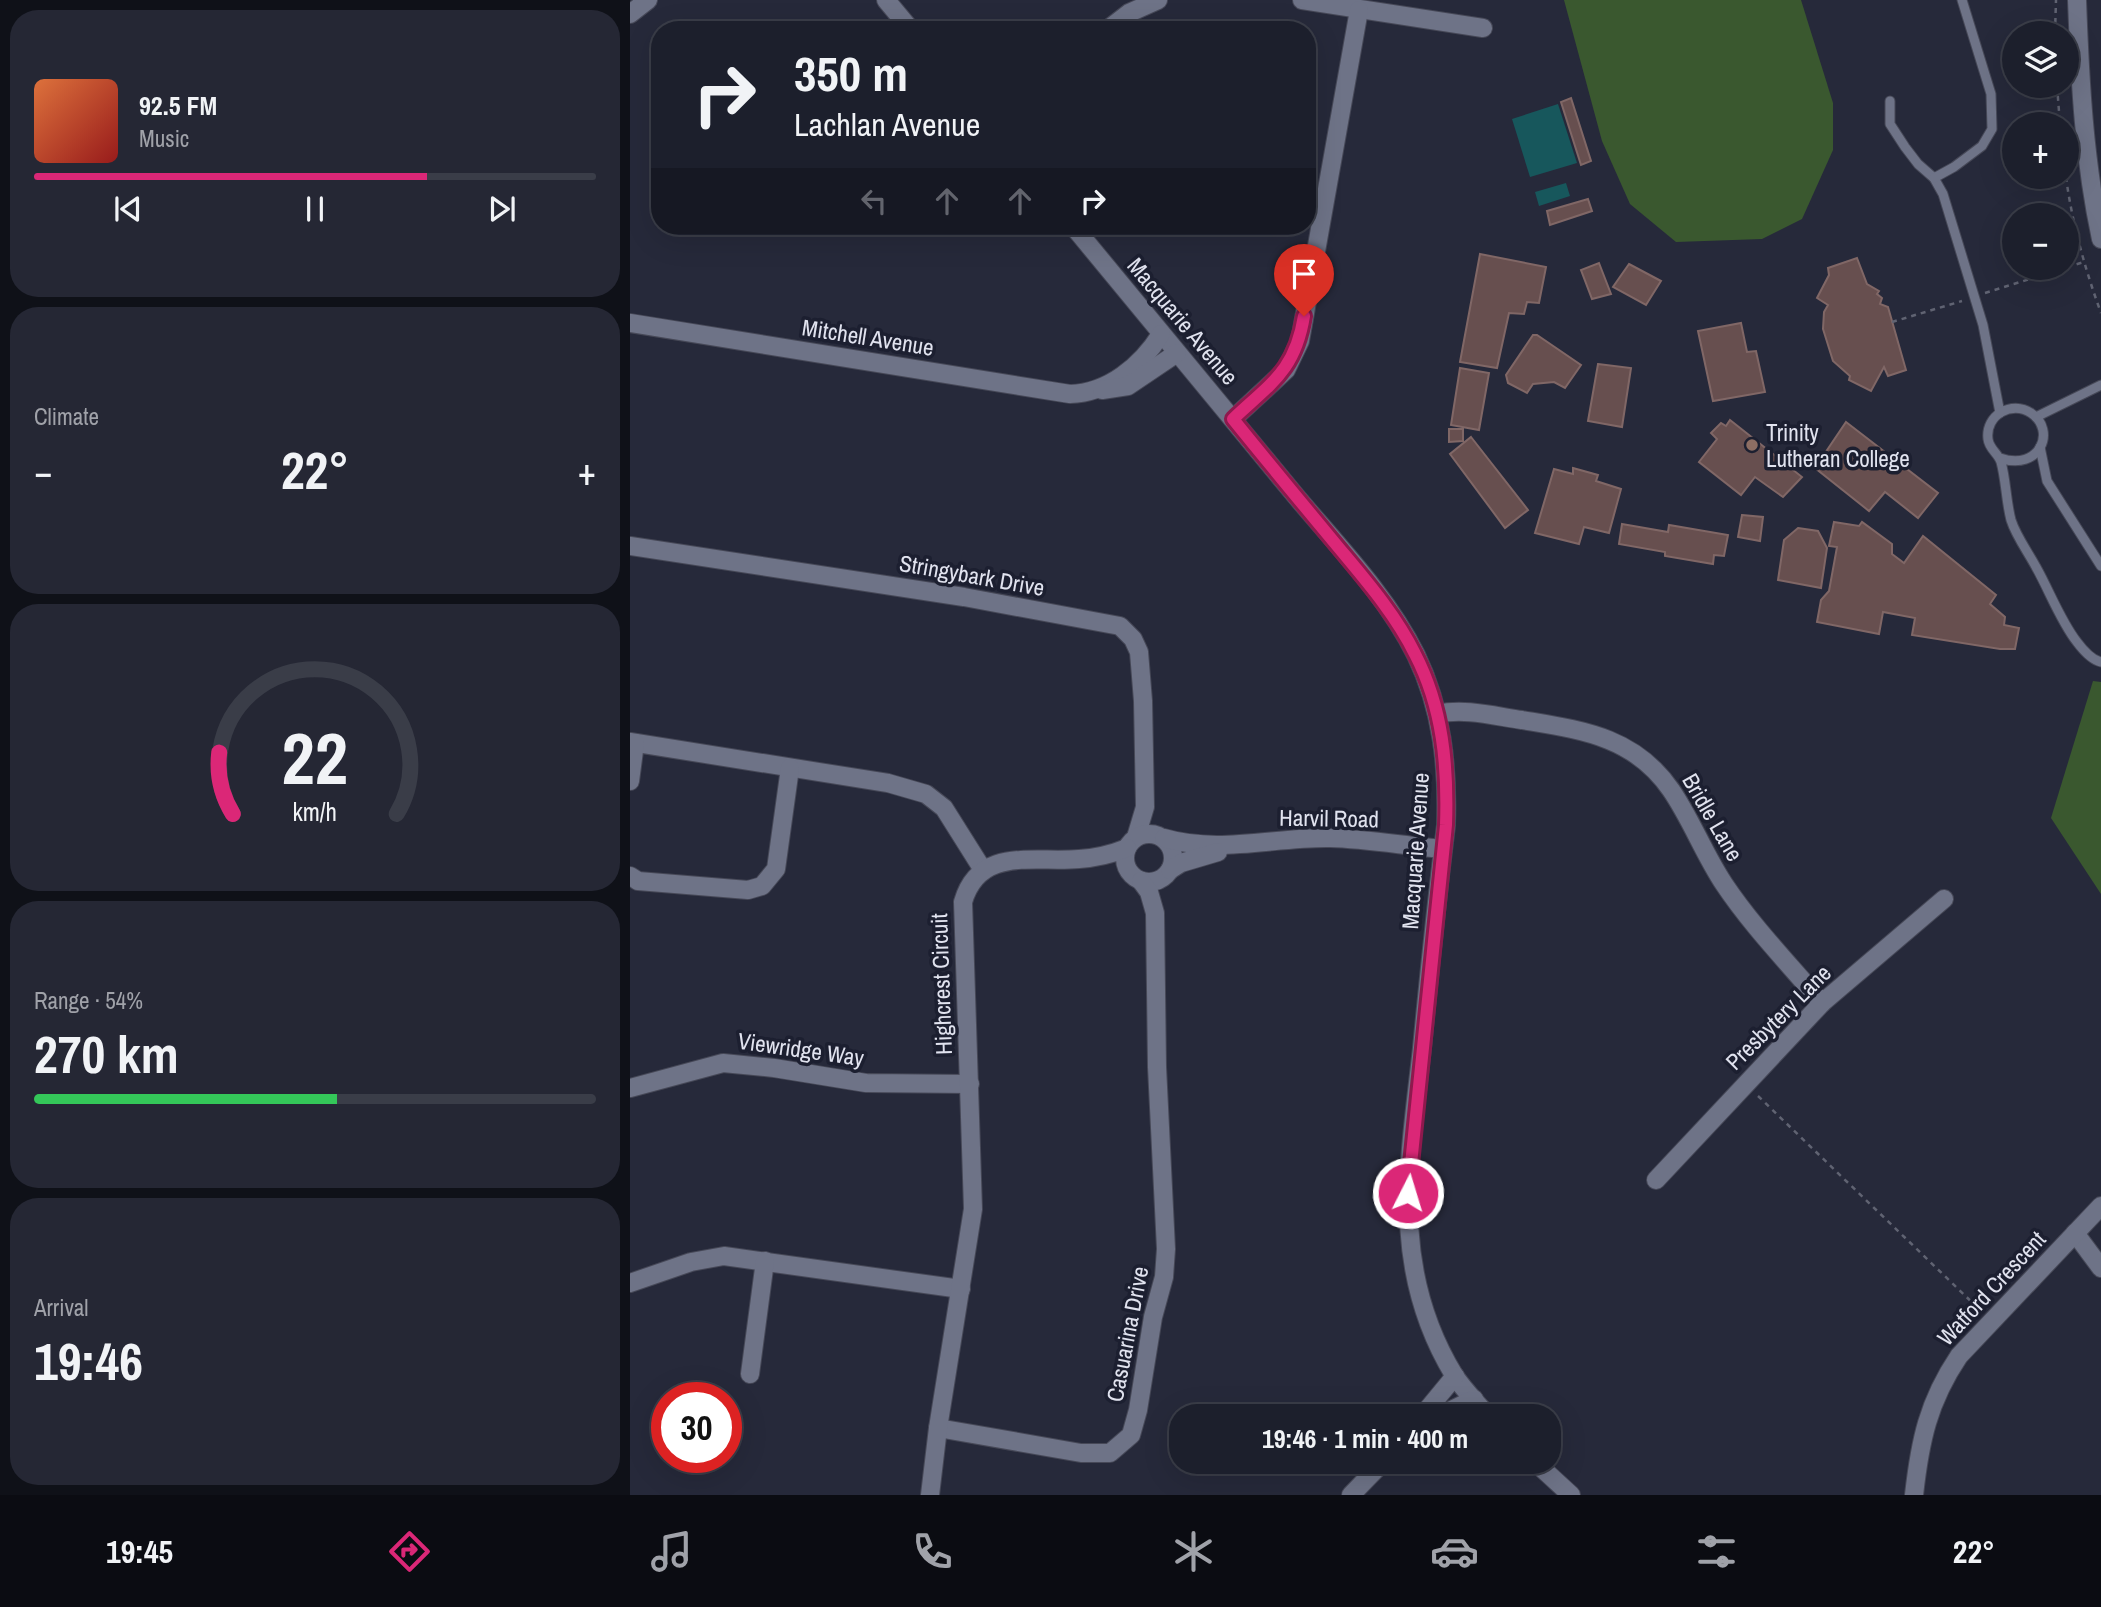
<!DOCTYPE html>
<meta charset="utf-8">
<style>
body{margin:0;font-family:"Archivo Narrow",sans-serif;background:#252734;color:#f1f3f6;height:100vh;display:flex;flex-direction:column;font-size:26px;white-space:nowrap}
*{box-sizing:border-box;margin:0}
p{font-size:23px;color:#a0a2a9}
.icon{flex:none;width:38px;height:38px;fill:none;stroke:currentColor;stroke-width:2;stroke-linecap:round;stroke-linejoin:round}
.map{position:relative;flex:1;overflow:hidden}
.drawer{display:flex;flex-direction:column;gap:10px;padding:10px;background:#0f1118;width:630px}
.drawer>*{flex:none}
.hud{position:absolute;left:21px;top:21px;width:665px;height:214px;border-radius:28px;box-shadow:0 7px 28px #0002,0 0 0 2px #3a3d48;background:#1c1f2c;color:#f1f3f6;overflow:hidden}
.controls{position:absolute;left:1372px;top:21px;display:grid;gap:14px}
.controls a{display:grid;place-items:center;width:77px;height:77px;border-radius:50%;background:#1c1f2c;box-shadow:0 7px 28px #0002,0 0 0 2px #3a3d48;font-size:35px}
.speed{position:absolute;left:21px;top:1382px;display:flex;gap:14px;font-size:35px;font-weight:700;text-align:center}
.speed>*{display:grid;place-content:center;width:91px;height:91px;border-radius:50%;background:#1c1f2c;box-shadow:0 7px 28px #0002,0 0 0 2px #3a3d48;line-height:1}
.speed .limit{border:10px solid #d22;background:#fff;color:#111}
.pin{position:absolute;display:grid;place-items:center;width:60px;height:60px;color:#fff;margin:-72px -30px;border-radius:50% 50% 50% 0;rotate:-45deg;box-shadow:0 0 7px #0007}
.pin .icon{rotate:45deg}
.me{position:absolute;width:77px;margin:-38px;rotate:5deg;stroke-linejoin:round;filter:drop-shadow(0 0 5px #0008)}
.turn{display:flex;align-items:center;gap:24px;height:147px;padding:0 28px;font-size:32px}
.turn .icon{width:91px;height:91px;stroke-width:2.5}
.turn b{display:block;font-size:49px;line-height:60px}
.lanes{display:flex;align-items:center;height:66px;padding:0 28px;background:#0003;justify-content:center;gap:35px;direction:ltr}
.lanes .off{opacity:.35}
.big{font-size:52px;font-weight:800;line-height:1.1}
.drawer .card{flex:1;display:flex;flex-direction:column;justify-content:center;gap:10px;min-width:0;padding:0 24px;border-radius:28px;background:#252734}
.drawer .dial{align-items:center;gap:0}
.dial svg{height:182px;overflow:visible;fill:none;stroke:#3a3d48;stroke-width:7;stroke-linecap:round;text-anchor:middle}
.dial text{fill:#f1f3f6;stroke:none}
.song{display:flex;align-items:center;gap:21px}
.cover{width:84px;height:84px;border-radius:10px;background:linear-gradient(135deg,hsl(20 70% 55%),hsl(0 70% 35%))}
.played{height:7px;border-radius:4px;background:linear-gradient(90deg,#db2777 70%,#3a3d48 70%)}
.keys{display:flex;justify-content:space-around;direction:ltr}
.heat{display:flex;justify-content:space-between;align-items:center;font-size:38px;direction:ltr}
.charge{height:10px;border-radius:5px;background:linear-gradient(90deg,#34c759 54%,#3a3d48 0)}
.trip{position:absolute;left:539px;top:1404px;width:392px;height:70px;border-radius:28px;background:#1c1f2c;box-shadow:0 7px 28px #0002,0 0 0 2px #3a3d48;font-weight:800;line-height:70px;text-align:center}
.dock{display:flex;height:112px;justify-content:space-around;align-items:center;background:#0b0c12;color:#a0a2a9}
.dock .icon{width:49px;height:49px}
.dock .selected{color:#db2777}
.dock b{font-size:32px;color:#f1f3f6}
main{display:flex;flex:1;min-height:0}
.map>svg:first-child{display:block}
</style>
<main>
<section class="drawer">
<div class="card">
<div class="song"><i class="cover"></i><div><b>92.5 FM</b><p>Music</p></div></div>
<div class="played"></div>
<div class="keys"><svg class="icon" aria-label="previous" viewBox="0 0 24 24"><path d="M18 5L8 12l10 7zM5 5v14"/></svg><svg class="icon" aria-label="pause" viewBox="0 0 24 24"><path d="M8 5v14M16 5v14"/></svg><svg class="icon" aria-label="next" viewBox="0 0 24 24"><path d="M6 5l10 7-10 7zM19 5v14"/></svg></div>
</div>
<div class="card"><p>Climate</p>
<div class="heat"><a>−</a><b class="big">22°</b><a>+</a></div>
</div>
<div class="card dial"><svg viewBox="0 0 100 80">
<path d="M14 69A42 42 0 1 1 86 69"/>
<path d="M14 69A42 42 0 0 1 8 42" stroke="#db2777"/>
<text x="50" y="56" font-size="32" font-weight="700">22</text>
<text x="50" y="72" font-size="11">km/h</text>
</svg></div>
<div class="card"><p>Range · 54%</p><b class="big">270 km</b><div class="charge"></div></div>
<div class="card"><p>Arrival</p><b class="big">19:46</b></div>
</section>
<div class="map">
<svg width="1471" height="1495" viewBox="0 0 1471 1495">
<rect width="100%" height="100%" fill="#26293a"/>
<g fill="#3a582f">
<path d="M934,0H1171L1203,103V150L1172,219L1132,239L1046,242L1000,204L972,141Z"/>
<path d="M1463,681L1471,682V894L1421,818Z"/>
</g>
<g fill="#17575c">
<path d="M928,104L947,163L900,177L882,119Z"/>
<path d="M936,183L940,196L909,206L905,192Z"/>
</g>
<g fill="#674f4f" stroke="#806766" stroke-width="2">
<path d="M941,98L961,161L951,165L931,102Z"/>
<path d="M958,199L962,211L920,225L917,211Z"/>
<path d="M850,254L916,267L909,303L897,302L894,314L879,313L867,368L830,362Z"/>
<path d="M1227,258L1237,284L1249,291L1247,294L1252,298L1250,304L1258,307L1276,370L1258,376L1254,367L1241,391L1219,380L1220,376L1203,361L1193,329L1194,312L1198,305L1187,298L1199,275L1198,268Z"/>
<path d="M969,263L981,294L962,299L951,270Z"/>
<path d="M999,264L1031,281L1016,305L983,287Z"/>
<path d="M1111,323L1117,352L1126,351L1135,392L1083,401L1068,331Z"/>
<path d="M903,335H907L951,365L935,388L924,382L903,384L897,393L878,383L876,375Z"/>
<path d="M968,364L1001,368L992,427L958,421Z"/>
<path d="M830,368L859,373L849,430L821,425Z"/>
<path d="M1100,420L1172,477L1153,497L1125,477L1111,495L1069,462L1087,439L1081,433L1091,423L1096,426Z"/>
<path d="M1216,422L1308,493L1288,518L1255,492L1239,511L1185,468Z"/>
<path d="M819,429H833V441L819,442Z"/>
<path d="M841,437L898,510L875,528L820,454Z"/>
<path d="M943,468L968,475L966,481L991,489L979,533L954,527L949,544L905,533L924,469L943,474Z"/>
<path d="M1112,515L1133,517L1130,541L1108,537Z"/>
<path d="M1204,522L1229,526L1232,522L1262,544V554L1274,563L1293,536L1366,595L1360,604L1375,617L1374,625L1389,628L1385,649H1370L1282,635L1285,618L1253,612L1249,634L1187,622L1191,600L1199,591L1207,547L1199,546Z"/>
<path d="M992,524L1038,532L1039,525L1098,535L1094,556L1084,555L1083,564L1035,556V552L989,544Z"/>
<path d="M1168,528L1188,531L1197,548L1191,588L1148,580L1154,540Z"/>
</g>
<g fill="none" stroke-linecap="round" stroke-linejoin="round">
<defs>
<g id="lane">
<path d="M1260,101V124L1275,147L1288,164L1304,178L1313,194L1353,325L1370,413"/>
<path d="M1304,178L1324,167L1352,146L1362,129L1361,94L1332,0"/>
<path d="M1406,417L1471,385"/>
<path d="M1410,447L1417,481L1471,566"/>
<path d="M1370,458C1410,472 1427,430 1401,413C1382,400 1355,415 1358,439C1359,449 1368,453 1371,462C1376,480 1376,501 1381,520C1386,536 1398,552 1406,567C1419,590 1431,622 1447,642C1453,650 1462,660 1471,662"/>
</g>
<g id="street">
<path d="M256,0L281,30"/>
<path d="M672,0L853,28"/>
<path d="M0,14L18,0"/>
<path d="M477,30L499,13L528,0"/>
<path d="M443,226C517,316 591,405 665,495C707,545 757,596 786,655C812,709 818,766 816,825C807,899 799,974 792,1048C779,1164 759,1268 824,1375C833,1389 847,1403 858,1416"/>
<path d="M0,323L440,394C478,393 511,366 531,334"/>
<path d="M472,390L498,386L547,353"/>
<path d="M603,419L656,370L670,341L729,10"/>
<path d="M0,546L334,597L490,626L503,639L509,652L513,701L515,807L506,837"/>
<path d="M807,714C835,708 864,716 892,720C951,730 1004,736 1041,790C1061,819 1074,854 1094,884C1122,926 1159,964 1192,1003"/>
<path d="M0,742L258,783L296,794L314,808L353,870"/>
<path d="M0,781L5,743"/>
<circle cx="519" cy="858" r="24"/>
<path d="M534,838C588,854 645,837 700,838C738,839 776,846 813,849"/>
<path d="M540,870L551,863L588,852"/>
<path d="M0,876L8,881L118,890L132,886L146,869L160,768"/>
<path d="M0,1088L93,1063L144,1068L236,1083L340,1084"/>
<path d="M1026,1180L1192,1003L1314,899"/>
<path d="M1445,1233L1471,1268"/>
<path d="M0,1283L61,1262L94,1256L331,1289"/>
<path d="M120,1374L135,1261"/>
<path d="M792,1416L825,1376"/>
<path d="M809,1416L844,1399"/>
<path d="M308,1428L451,1453H480L501,1435L508,1410L523,1317L534,1277L536,1249L527,1067L525,913L519,892L511,881"/>
<path d="M904,1461L941,1495"/>
<path d="M300,1495L308,1428L343,1209L333,902C349,846 404,863 449,859C465,858 482,854 497,848"/>
<path d="M721,1495L754,1461"/>
<path d="M1284,1495C1290,1441 1298,1402 1329,1356L1471,1206"/>
</g>
<path id="secondary" d="M1447,0C1450,81 1454,160 1471,239"/>
</defs>
<use href="#lane" stroke="#464857" stroke-width="11"/>
<use href="#street" stroke="#464857" stroke-width="20"/>
<use href="#secondary" stroke="#464857" stroke-width="20"/>
<g stroke="#606372" stroke-width="2.5" stroke-dasharray="5 5" stroke-linecap="butt">
<path d="M1425,33L1426,0"/>
<path d="M1427,86L1430,124"/>
<path d="M1436,177C1442,223 1455,269 1471,313"/>
<path d="M1437,267L1454,262"/>
<path d="M1355,293L1435,268"/>
<path d="M1262,322L1332,301"/>
<path d="M1128,1096L1350,1310"/>
</g>
<use href="#lane" stroke="#6e7387" stroke-width="9"/>
<use href="#street" stroke="#6e7387" stroke-width="18"/>
<use href="#secondary" stroke="#6e7387" stroke-width="18"/>
</g>
<g fill="none" stroke-linecap="round" stroke-linejoin="round">
<defs>
<path id="route" d="M674,316C665,371 641,383 603,419C636,460 670,501 704,542C733,577 765,613 785,654C813,708 818,766 816,825L778,1193"/>
</defs>
<use href="#route" stroke="#8e194d" stroke-width="18"/>
<use href="#route" stroke="#db2777" stroke-width="12"/>
</g>
<circle fill="#8d6e63" stroke="#1c1f30" stroke-width="2.5" cx="1122" cy="445" r="7"/>
<g text-anchor="middle" dominant-baseline="central" stroke-width="7" stroke-linejoin="round" paint-order="stroke">
<g font-size="23" fill="#e1e3ef" stroke="#1c1f30">
<text transform="translate(553 321) rotate(50)">Macquarie Avenue</text>
<text transform="translate(238 337) rotate(9)">Mitchell Avenue</text>
<text transform="translate(342 575) rotate(10)">Stringybark Drive</text>
<text transform="translate(1083 817) rotate(60)">Bridle Lane</text>
<text transform="translate(699 818) rotate(1)">Harvil Road</text>
<text transform="translate(785 851) rotate(-86)">Macquarie Avenue</text>
<text transform="translate(311 984) rotate(-92)">Highcrest Circuit</text>
<text transform="translate(1148 1017) rotate(-45)">Presbytery Lane</text>
<text transform="translate(171 1049) rotate(8)">Viewridge Way</text>
<text transform="translate(1361 1288) rotate(-47)">Watford Crescent</text>
<text transform="translate(497 1334) rotate(-79)">Casuarina Drive</text>
</g>
<g font-size="23" fill="#e1e3ef" stroke="#1c1f30" text-anchor="start">
<text x="1136" y="432">Trinity<tspan x="1136" dy="26">Lutheran College</tspan></text>
</g>
</g>
</svg>
<div class="controls">
<a><svg class="icon" aria-label="layers" viewBox="0 0 24 24"><path d="M12 4l9 5-9 5-9-5zM3 14l9 5 9-5"/></svg></a>
<a>+</a>
<a>−</a>
</div>
<div class="speed"><div class="limit">30</div></div>
<div class="pin" style="left:674px;top:316px;background:#d93025"><svg class="icon" aria-label="arrive" viewBox="0 0 24 24"><path d="M6 21V4h12l-3 4 3 4H6"/></svg></div>
<svg class="me" style="left:778px;top:1193px" viewBox="-20 -20 40 40"><circle r="17" fill="#db2777" stroke="#fff" stroke-width="3"/><path d="M0-11L8 9 0 5-8 9z" fill="#fff"/></svg>
<div class="trip">19:46 · 1 min · 400 m</div>
<div class="hud">
<div class="turn"><svg class="icon" aria-label="right" viewBox="0 0 24 24"><path d="M7 20v-9h11M14 6l5 5-5 5"/></svg><div><b>350 m</b>Lachlan Avenue</div></div>
<div class="lanes"><svg class="icon off" aria-label="left" viewBox="0 0 24 24"><path d="M17 20v-9H6M10 6l-5 5 5 5"/></svg><svg class="icon off" aria-label="ahead" viewBox="0 0 24 24"><path d="M12 20V5M6 11l6-6 6 6"/></svg><svg class="icon off" aria-label="ahead" viewBox="0 0 24 24"><path d="M12 20V5M6 11l6-6 6 6"/></svg><svg class="icon" aria-label="right" viewBox="0 0 24 24"><path d="M7 20v-9h11M14 6l5 5-5 5"/></svg></div>
</div>
</div>
</main>
<nav class="dock">
<b>19:45</b>
<svg class="icon selected" aria-label="directions" viewBox="0 0 24 24"><path d="M12 3l9 9-9 9-9-9zM9 14v-3h6M13 9l2 2-2 2"/></svg>
<svg class="icon" aria-label="music" viewBox="0 0 24 24"><path d="M9 18V5l10-2v13"/><circle cx="6" cy="18" r="3"/><circle cx="16" cy="16" r="3"/></svg>
<svg class="icon" aria-label="phone" viewBox="0 0 24 24"><path d="M5 4h4l2 5-3 2q2 4 5 5l2-3 5 2v4C11 20 4 13 5 4z"/></svg>
<svg class="icon" aria-label="climate" viewBox="0 0 24 24"><path d="M12 3v18M4 7l16 10M4 17L20 7"/></svg>
<svg class="icon" aria-label="car" viewBox="0 0 24 24"><path d="M5 17H2v-5l4-1 3-4h7l3 4 3 1v5h-3M9 17h6M6 11h13"/><circle cx="7" cy="17" r="2"/><circle cx="17" cy="17" r="2"/></svg>
<svg class="icon" aria-label="filters" viewBox="0 0 24 24"><path d="M4 7h16M4 17h16"/><circle cx="9" cy="7" r="2"/><circle cx="15" cy="17" r="2"/></svg>
<b>22°</b>
</nav>
